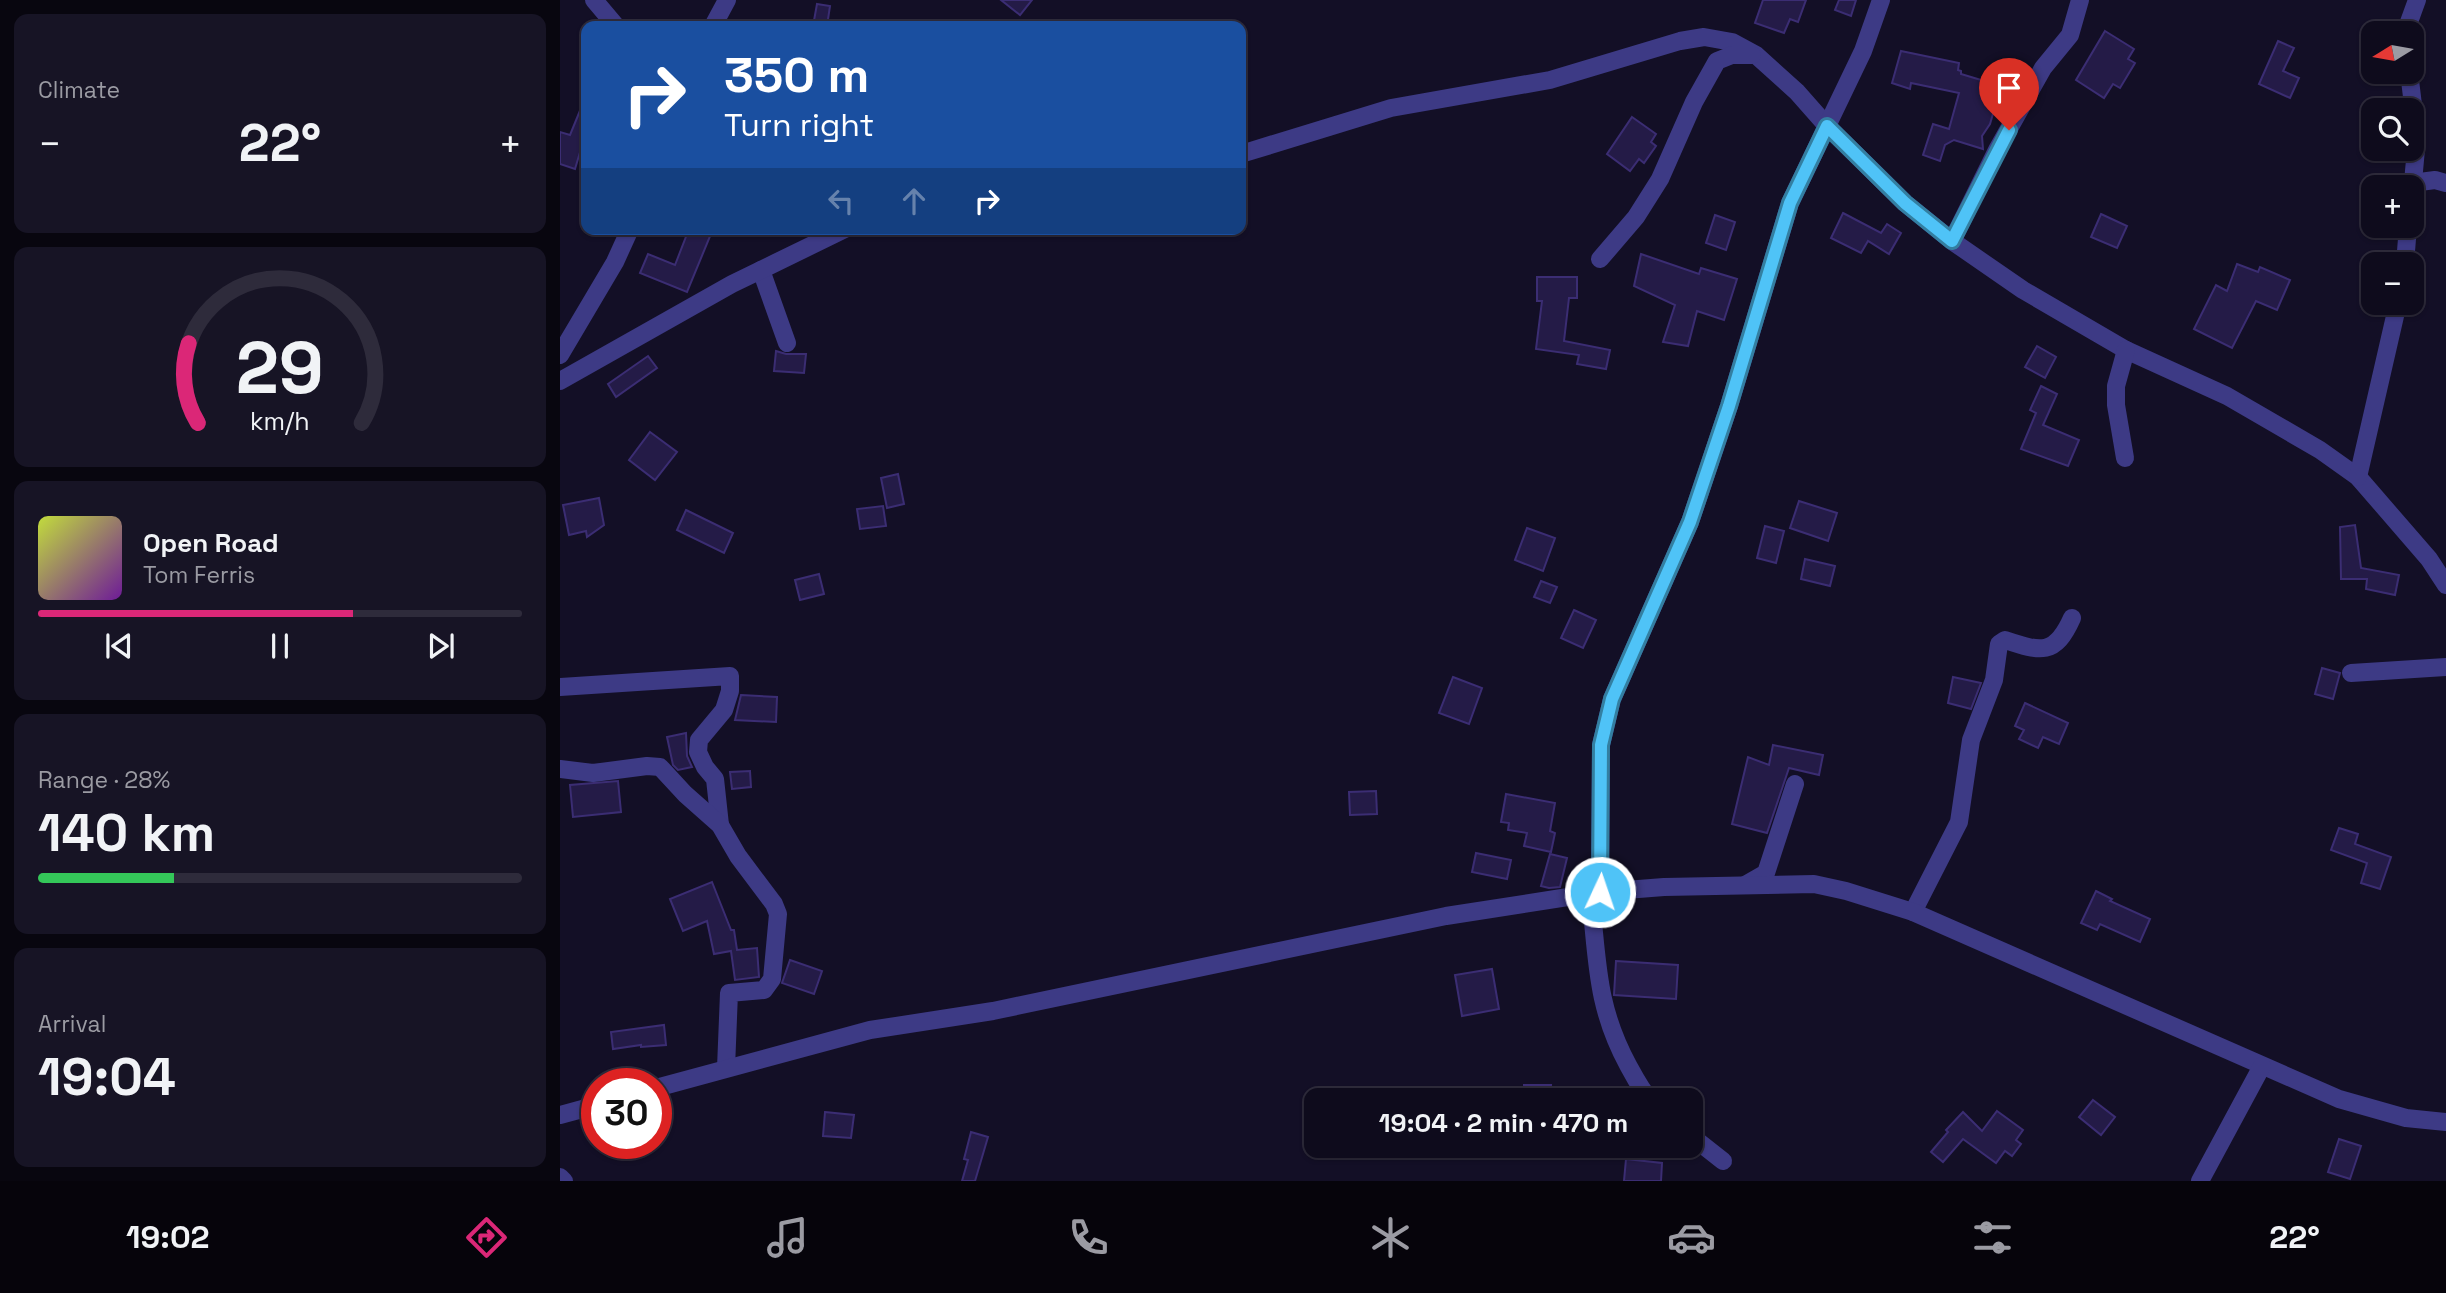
<!DOCTYPE html>
<meta charset="utf-8">
<style>
body{margin:0;font-family:"Space Grotesk",sans-serif;background:#171425;color:#f1f3f6;height:100vh;display:flex;flex-direction:column;font-size:26px;white-space:nowrap}
*{box-sizing:border-box;margin:0}
p{font-size:23px;color:#9b9ba3}
.icon{flex:none;width:38px;height:38px;fill:none;stroke:currentColor;stroke-width:2;stroke-linecap:round;stroke-linejoin:round}
.map{position:relative;flex:1;overflow:hidden}
.panel{display:flex;flex-direction:column;gap:14px;padding:14px;background:#08060f;width:560px}
.panel>*{flex:none}
.hud{position:absolute;left:21px;top:21px;width:665px;height:214px;border-radius:14px;box-shadow:0 2px 5px #0004,0 0 0 2px #2e2b3b;background:#1a4fa0;color:#fff;overflow:hidden}
.needle{width:46px;rotate:259deg}
.tools{position:absolute;left:1801px;top:21px;display:grid;gap:14px}
.tools a{display:grid;place-items:center;width:63px;height:63px;border-radius:14px;background:#0e0b1c;box-shadow:0 2px 5px #0004,0 0 0 2px #2e2b3b;font-size:35px}
.speed{position:absolute;left:21px;top:1068px;display:flex;gap:14px;font-size:35px;font-weight:700;text-align:center}
.speed>*{display:grid;place-content:center;width:91px;height:91px;border-radius:50%;background:#0e0b1c;box-shadow:0 2px 5px #0004,0 0 0 2px #2e2b3b;line-height:1}
.speed .limit{border:10px solid #d22;background:#fff;color:#111}
.pin{position:absolute;display:grid;place-items:center;width:60px;height:60px;color:#fff;margin:-72px -30px;border-radius:50% 50% 50% 0;rotate:-45deg;box-shadow:0 0 7px #0007}
.pin .icon{rotate:45deg}
.me{position:absolute;width:77px;margin:-38px;rotate:3deg;stroke-linejoin:round;filter:drop-shadow(0 0 5px #0008)}
.turn{display:flex;align-items:center;gap:24px;height:147px;padding:0 28px;font-size:32px}
.turn .icon{width:91px;height:91px;stroke-width:2.5}
.turn b{display:block;font-size:49px;line-height:60px}
.lanes{display:flex;align-items:center;height:66px;padding:0 28px;background:#0003;justify-content:center;gap:35px;direction:ltr}
.lanes .off{opacity:.35}
.big{font-size:52px;font-weight:800;line-height:1.1}
.panel .card{flex:1;display:flex;flex-direction:column;justify-content:center;gap:10px;min-width:0;padding:0 24px;border-radius:14px;background:#171425}
.panel .dial{align-items:center;gap:0}
.dial svg{height:182px;overflow:visible;fill:none;stroke:#2e2b3b;stroke-width:7;stroke-linecap:round;text-anchor:middle}
.dial text{fill:#f1f3f6;stroke:none}
.song{display:flex;align-items:center;gap:21px}
.cover{width:84px;height:84px;border-radius:10px;background:linear-gradient(135deg,hsl(70 70% 55%),hsl(280 70% 35%))}
.played{height:7px;border-radius:4px;background:linear-gradient(90deg,#db2777 65%,#2e2b3b 65%)}
.keys{display:flex;justify-content:space-around;direction:ltr}
.heat{display:flex;justify-content:space-between;align-items:center;font-size:38px;direction:ltr}
.charge{height:10px;border-radius:5px;background:linear-gradient(90deg,#34c759 28%,#2e2b3b 0)}
.trip{position:absolute;left:744px;top:1088px;width:399px;height:70px;border-radius:14px;background:#0e0b1c;box-shadow:0 2px 5px #0004,0 0 0 2px #2e2b3b;font-weight:800;line-height:70px;text-align:center}
.dock{display:flex;height:112px;justify-content:space-around;align-items:center;background:#06040b;color:#9b9ba3}
.dock .icon{width:49px;height:49px}
.dock .active{color:#db2777}
.dock b{font-size:32px;color:#f1f3f6}
main{display:flex;flex:1;min-height:0}
.map>svg:first-child{display:block}
</style>
<main>
<section class="panel">
<div class="card"><p>Climate</p>
<div class="heat"><a>−</a><b class="big">22°</b><a>+</a></div>
</div>
<div class="card dial"><svg viewBox="0 0 100 80">
<path d="M14 69A42 42 0 1 1 86 69"/>
<path d="M14 69A42 42 0 0 1 10 34" stroke="#db2777"/>
<text x="50" y="56" font-size="32" font-weight="700">29</text>
<text x="50" y="72" font-size="11">km/h</text>
</svg></div>
<div class="card">
<div class="song"><i class="cover"></i><div><b>Open Road</b><p>Tom Ferris</p></div></div>
<div class="played"></div>
<div class="keys"><svg class="icon" aria-label="previous" viewBox="0 0 24 24"><path d="M18 5L8 12l10 7zM5 5v14"/></svg><svg class="icon" aria-label="pause" viewBox="0 0 24 24"><path d="M8 5v14M16 5v14"/></svg><svg class="icon" aria-label="next" viewBox="0 0 24 24"><path d="M6 5l10 7-10 7zM19 5v14"/></svg></div>
</div>
<div class="card"><p>Range · 28%</p><b class="big">140 km</b><div class="charge"></div></div>
<div class="card"><p>Arrival</p><b class="big">19:04</b></div>
</section>
<div class="map">
<svg width="1886" height="1181" viewBox="0 0 1886 1181">
<rect width="100%" height="100%" fill="#130f26"/>
<g fill="#241b47" stroke="#3b2d73" stroke-width="2">
<path d="M441,0H472L460,15Z"/>
<path d="M1203,0H1246L1238,22L1230,19L1224,33L1195,23Z"/>
<path d="M1279,0H1296L1291,16L1275,10Z"/>
<path d="M257,4L270,6L267,26H253Z"/>
<path d="M1545,31L1574,49L1568,59L1575,63L1560,88L1553,84L1544,98L1516,80Z"/>
<path d="M1718,41L1734,48L1723,71L1739,78L1730,98L1699,84Z"/>
<path d="M1341,51L1399,63L1398,70L1401,71V74L1441,86L1430,124L1422,136L1423,149L1394,140L1385,145L1380,161L1363,155L1373,124L1389,129L1399,93L1351,83L1350,89L1332,83Z"/>
<path d="M26,96V132L15,169L0,164V132L10,135Z"/>
<path d="M1072,117L1096,134L1091,142L1096,146L1084,163L1079,159L1070,171L1047,154Z"/>
<path d="M1283,213L1321,233L1327,224L1341,233L1329,254L1308,241L1301,253L1271,238Z"/>
<path d="M1541,214L1567,226L1557,248L1531,237Z"/>
<path d="M1155,215L1175,222L1166,250L1146,243Z"/>
<path d="M129,229H153L127,292L80,273L88,254L115,265Z"/>
<path d="M1081,254L1139,274L1141,268L1177,279L1164,320L1137,311L1128,346L1103,342L1115,305L1074,286Z"/>
<path d="M1677,264L1698,272L1700,267L1730,280L1717,310L1696,301L1672,348L1634,329L1656,285L1667,291Z"/>
<path d="M977,277H1017V298H1009L1004,341L1050,350L1046,369L1017,364L1019,355L976,349L982,301H977Z"/>
<path d="M1477,346L1496,357L1485,378L1465,367Z"/>
<path d="M216,351L226,354H246L244,373L214,371Z"/>
<path d="M88,356L97,368L56,397L48,384Z"/>
<path d="M1481,386L1497,394L1483,425L1519,440L1508,466L1461,449L1476,413L1470,410Z"/>
<path d="M90,432L117,452L95,480L69,460Z"/>
<path d="M338,474L344,504L327,508L321,478Z"/>
<path d="M39,498L44,525L27,537L26,531L9,535L3,505Z"/>
<path d="M1239,501L1277,513L1268,541L1230,528Z"/>
<path d="M323,506L326,526L300,529L297,509Z"/>
<path d="M126,510L173,533L164,553L117,530Z"/>
<path d="M1795,525L1801,568L1839,575L1835,595L1806,589L1807,579H1781L1780,527Z"/>
<path d="M1205,526L1224,531L1216,563L1197,558Z"/>
<path d="M967,528L995,538L983,571L955,560Z"/>
<path d="M1245,559L1275,566L1270,586L1241,579Z"/>
<path d="M259,574L264,594L240,600L235,580Z"/>
<path d="M981,581L997,587L990,603L974,597Z"/>
<path d="M1014,610L1036,620L1023,648L1001,638Z"/>
<path d="M1762,668L1780,673L1773,699L1755,694Z"/>
<path d="M893,677L922,688L909,724L879,713Z"/>
<path d="M1393,677L1421,683L1411,709L1388,703Z"/>
<path d="M181,695L217,697L216,722L175,720Z"/>
<path d="M1465,703L1508,723L1499,744L1483,737L1478,748L1459,739L1464,730L1455,726Z"/>
<path d="M126,733L127,756L132,767L118,770L113,765L107,737Z"/>
<path d="M1213,745L1263,755L1259,775L1229,768L1207,833L1172,824L1188,757L1209,765Z"/>
<path d="M190,771L191,787L172,789L170,772Z"/>
<path d="M58,781L61,812L13,817L10,785Z"/>
<path d="M816,791L817,814L790,815L789,792Z"/>
<path d="M946,794L995,803L990,831L995,833L991,852L964,846L967,833L948,830L949,823L941,822Z"/>
<path d="M1779,828L1798,834L1795,844L1831,857L1820,889L1801,883L1807,863L1771,850Z"/>
<path d="M916,853L951,860L947,879L912,872Z"/>
<path d="M990,854L1007,858L1000,887L989,888L981,886Z"/>
<path d="M152,882L171,930H174L177,950L197,948L199,977L175,980L171,951L154,954L147,921L123,931L110,899Z"/>
<path d="M1536,891L1552,899L1550,901L1590,919L1580,942L1540,924L1537,930L1521,923Z"/>
<path d="M230,960L262,971L254,994L222,983Z"/>
<path d="M1056,961L1118,965L1116,999L1054,995Z"/>
<path d="M932,969L939,1009L902,1016L895,975Z"/>
<path d="M104,1025L106,1045L81,1047V1045L53,1049L51,1032Z"/>
<path d="M964,1085H991L990,1101H964Z"/>
<path d="M1533,1100L1555,1117L1541,1135L1519,1117Z"/>
<path d="M1437,1111L1463,1130L1456,1140L1461,1144L1452,1156L1445,1151L1436,1163L1403,1139L1383,1162L1371,1152L1388,1132L1386,1130L1403,1112L1422,1131Z"/>
<path d="M265,1112L294,1115L291,1138L263,1136Z"/>
<path d="M411,1132L428,1137L415,1181H402L408,1160L404,1159Z"/>
<path d="M1779,1139L1801,1146L1790,1179L1768,1172Z"/>
<path d="M1066,1159L1102,1163L1101,1181H1064Z"/>
</g>
<g fill="none" stroke-linecap="round" stroke-linejoin="round">
<g stroke="#3d3a85" stroke-width="18">
<path d="M34,0L56,26"/>
<path d="M153,26L167,0"/>
<path d="M1845,33L1857,0"/>
<path d="M1849,72L1857,138L1852,193"/>
<path d="M681,154L831,108L990,80L1120,41L1144,37L1172,42L1196,55L1237,92L1267,126L1345,203L1392,241L1463,290L1566,350L1667,396L1760,450L1798,477L1869,559L1886,585"/>
<path d="M1852,183L1875,180L1886,183"/>
<path d="M1392,241L1437,150L1483,68L1510,35L1520,0"/>
<path d="M1040,259L1076,217L1100,179L1134,102L1157,61L1172,55H1192"/>
<path d="M1845,264L1848,226"/>
<path d="M201,270L227,343"/>
<path d="M0,355L55,262L70,229"/>
<path d="M0,381L172,284L285,229"/>
<path d="M1565,458L1556,405V386L1566,350"/>
<path d="M1798,477L1838,303"/>
<path d="M1791,673L1886,667"/>
<path d="M0,687L170,676V691L164,710L139,740L138,752L145,767L155,779L160,825"/>
<path d="M0,769L33,773L87,766L100,767L125,794L160,825L178,856L214,904L218,914L212,979L204,990L169,993L166,1068"/>
<path d="M1185,885L1206,873L1235,784"/>
<path d="M1040,892L1041,745L1052,699L1130,522L1169,406L1230,203L1303,51L1321,0"/>
<path d="M1030,894C1038,959 1035,1004 1068,1065C1075,1078 1081,1090 1091,1101"/>
<path d="M1353,912L1399,822L1411,740L1434,680L1439,644L1445,640C1481,652 1495,656 1512,618"/>
<path d="M96,1088L310,1030L433,1011L886,916L1040,892L1104,887L1254,884L1286,891L1353,912L1779,1099L1846,1118L1886,1122"/>
<path d="M0,1115L37,1105"/>
<path d="M1130,1135L1163,1161"/>
<path d="M0,1177L4,1181"/>
<path d="M1640,1181L1702,1066"/>
</g>
</g>
<g fill="none" stroke-linecap="round" stroke-linejoin="round">
<defs>
<path id="route" d="M1040,892L1041,745L1052,699L1130,522L1169,406L1230,203L1267,126L1345,203L1392,241L1449,130"/>
</defs>
<use href="#route" stroke="#337fa1" stroke-width="18"/>
<use href="#route" stroke="#4fc3f7" stroke-width="12"/>
</g>
</svg>
<div class="tools">
<a><svg class="needle" viewBox="-14 -14 28 28"><path d="M0-13l5 13h-10z" fill="#e53935"/><path d="M0 13l5-13h-10z" fill="#9b9ba3"/></svg></a>
<a><svg class="icon" aria-label="search" viewBox="0 0 24 24"><circle cx="10" cy="10" r="6"/><path d="M15 15l6 6"/></svg></a>
<a>+</a>
<a>−</a>
</div>
<div class="speed"><div class="limit">30</div></div>
<div class="pin" style="left:1449px;top:130px;background:#d93025"><svg class="icon" aria-label="arrive" viewBox="0 0 24 24"><path d="M6 21V4h12l-3 4 3 4H6"/></svg></div>
<svg class="me" style="left:1040px;top:892px" viewBox="-20 -20 40 40"><circle r="17" fill="#4fc3f7" stroke="#fff" stroke-width="3"/><path d="M0-11L8 9 0 5-8 9z" fill="#fff"/></svg>
<div class="trip">19:04 · 2 min · 470 m</div>
<div class="hud">
<div class="turn"><svg class="icon" aria-label="right" viewBox="0 0 24 24"><path d="M7 20v-9h11M14 6l5 5-5 5"/></svg><div><b>350 m</b>Turn right</div></div>
<div class="lanes"><svg class="icon off" aria-label="left" viewBox="0 0 24 24"><path d="M17 20v-9H6M10 6l-5 5 5 5"/></svg><svg class="icon off" aria-label="ahead" viewBox="0 0 24 24"><path d="M12 20V5M6 11l6-6 6 6"/></svg><svg class="icon" aria-label="right" viewBox="0 0 24 24"><path d="M7 20v-9h11M14 6l5 5-5 5"/></svg></div>
</div>
</div>
</main>
<nav class="dock">
<b>19:02</b>
<svg class="icon active" aria-label="directions" viewBox="0 0 24 24"><path d="M12 3l9 9-9 9-9-9zM9 14v-3h6M13 9l2 2-2 2"/></svg>
<svg class="icon" aria-label="music" viewBox="0 0 24 24"><path d="M9 18V5l10-2v13"/><circle cx="6" cy="18" r="3"/><circle cx="16" cy="16" r="3"/></svg>
<svg class="icon" aria-label="phone" viewBox="0 0 24 24"><path d="M5 4h4l2 5-3 2q2 4 5 5l2-3 5 2v4C11 20 4 13 5 4z"/></svg>
<svg class="icon" aria-label="climate" viewBox="0 0 24 24"><path d="M12 3v18M4 7l16 10M4 17L20 7"/></svg>
<svg class="icon" aria-label="car" viewBox="0 0 24 24"><path d="M5 17H2v-5l4-1 3-4h7l3 4 3 1v5h-3M9 17h6M6 11h13"/><circle cx="7" cy="17" r="2"/><circle cx="17" cy="17" r="2"/></svg>
<svg class="icon" aria-label="filters" viewBox="0 0 24 24"><path d="M4 7h16M4 17h16"/><circle cx="9" cy="7" r="2"/><circle cx="15" cy="17" r="2"/></svg>
<b>22°</b>
</nav>
